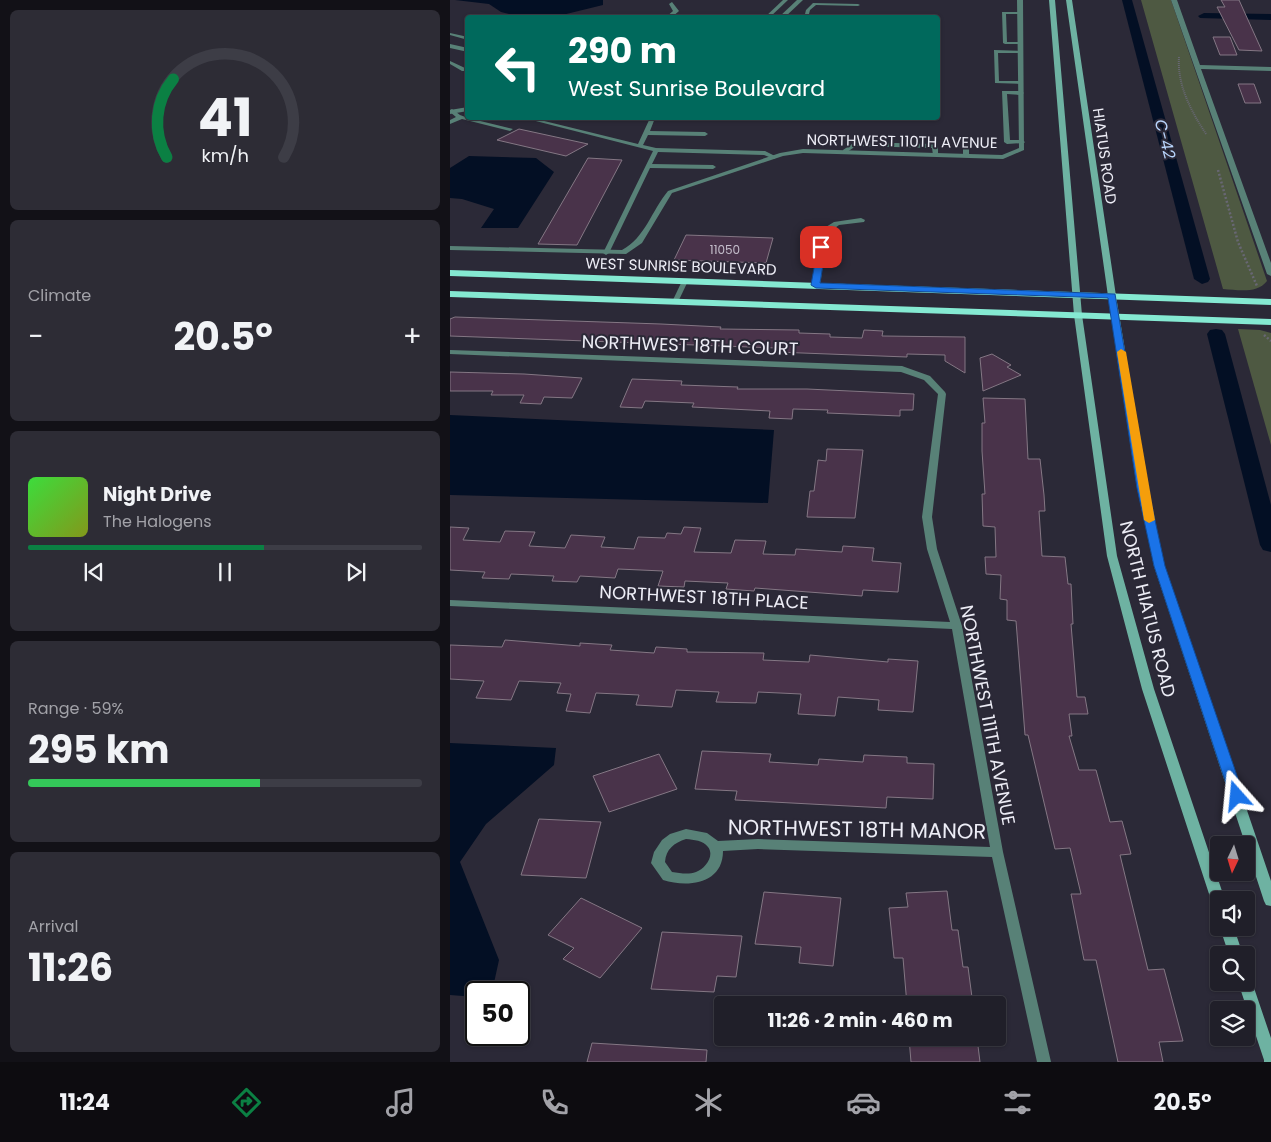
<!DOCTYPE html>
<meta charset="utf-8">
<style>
body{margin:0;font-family:Poppins,sans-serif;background:#2d2c35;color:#f1f3f6;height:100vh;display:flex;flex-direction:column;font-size:19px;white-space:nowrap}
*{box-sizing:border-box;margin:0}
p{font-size:16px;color:#a2a2a8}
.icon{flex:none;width:28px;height:28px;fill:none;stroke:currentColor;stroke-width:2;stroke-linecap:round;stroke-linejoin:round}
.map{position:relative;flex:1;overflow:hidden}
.details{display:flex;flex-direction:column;gap:10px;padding:10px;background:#121117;width:450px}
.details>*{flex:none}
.hud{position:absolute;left:15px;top:15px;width:475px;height:105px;border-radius:5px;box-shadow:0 1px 4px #0004,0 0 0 1px #3d3d46;background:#00695c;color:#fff;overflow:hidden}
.needle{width:32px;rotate:184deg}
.controls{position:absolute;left:760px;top:836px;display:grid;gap:10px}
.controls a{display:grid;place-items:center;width:45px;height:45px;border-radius:5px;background:#201f29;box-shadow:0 1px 4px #0004,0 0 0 1px #3d3d46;font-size:25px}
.speed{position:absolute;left:15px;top:981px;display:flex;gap:10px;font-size:25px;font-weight:700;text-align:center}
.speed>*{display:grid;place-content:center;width:65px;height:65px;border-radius:50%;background:#201f29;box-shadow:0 1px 4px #0004,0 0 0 1px #3d3d46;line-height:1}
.speed .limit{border:2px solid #111;border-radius:8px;background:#fff;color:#111}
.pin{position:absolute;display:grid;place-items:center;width:42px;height:42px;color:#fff;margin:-21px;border-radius:10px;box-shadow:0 2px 8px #0006}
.me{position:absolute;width:55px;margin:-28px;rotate:342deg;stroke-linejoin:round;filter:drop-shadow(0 0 4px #0008)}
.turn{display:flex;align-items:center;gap:18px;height:105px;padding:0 20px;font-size:22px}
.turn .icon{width:65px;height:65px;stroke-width:2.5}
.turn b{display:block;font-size:35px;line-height:42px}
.big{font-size:38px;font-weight:700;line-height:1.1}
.details .widget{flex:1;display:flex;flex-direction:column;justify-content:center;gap:8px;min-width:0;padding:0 18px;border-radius:8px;background:#2d2c35}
.details .dial{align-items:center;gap:0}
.dial svg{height:130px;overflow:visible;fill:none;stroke:#3d3d46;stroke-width:7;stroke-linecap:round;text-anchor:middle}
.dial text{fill:#f1f3f6;stroke:none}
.song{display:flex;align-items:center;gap:15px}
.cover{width:60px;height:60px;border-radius:8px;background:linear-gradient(135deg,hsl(120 70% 55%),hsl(70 70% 35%))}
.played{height:5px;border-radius:2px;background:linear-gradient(90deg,#0b8043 60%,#3d3d46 60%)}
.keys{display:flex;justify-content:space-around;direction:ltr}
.heat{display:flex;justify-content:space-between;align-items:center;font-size:28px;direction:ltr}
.charge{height:8px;border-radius:4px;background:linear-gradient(90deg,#34c759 59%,#3d3d46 0)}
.trip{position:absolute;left:264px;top:996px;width:292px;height:50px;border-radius:5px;background:#201f29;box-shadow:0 1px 4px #0004,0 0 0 1px #3d3d46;font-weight:700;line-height:50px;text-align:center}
.dock{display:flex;height:80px;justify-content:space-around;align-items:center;background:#0d0c10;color:#a2a2a8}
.dock .icon{width:35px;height:35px}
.dock .active{color:#0b8043}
.dock b{font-size:22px;color:#f1f3f6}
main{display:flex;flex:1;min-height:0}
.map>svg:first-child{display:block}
</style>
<main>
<section class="details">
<div class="widget dial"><svg viewBox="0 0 100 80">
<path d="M14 69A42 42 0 1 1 86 69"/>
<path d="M14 69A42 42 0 0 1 18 21" stroke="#0b8043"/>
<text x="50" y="56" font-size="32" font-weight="700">41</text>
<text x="50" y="72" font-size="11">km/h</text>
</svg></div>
<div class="widget"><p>Climate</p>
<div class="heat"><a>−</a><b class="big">20.5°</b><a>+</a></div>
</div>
<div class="widget">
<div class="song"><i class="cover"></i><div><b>Night Drive</b><p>The Halogens</p></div></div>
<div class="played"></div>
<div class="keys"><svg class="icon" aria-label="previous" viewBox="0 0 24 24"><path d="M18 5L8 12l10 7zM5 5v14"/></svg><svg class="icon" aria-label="pause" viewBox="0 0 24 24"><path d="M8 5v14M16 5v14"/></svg><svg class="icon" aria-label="next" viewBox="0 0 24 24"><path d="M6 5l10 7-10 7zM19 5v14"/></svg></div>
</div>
<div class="widget"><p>Range · 59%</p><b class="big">295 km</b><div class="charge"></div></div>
<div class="widget"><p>Arrival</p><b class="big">11:26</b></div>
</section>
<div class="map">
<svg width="821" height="1062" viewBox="0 0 821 1062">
<rect width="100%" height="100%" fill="#2b2937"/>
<g fill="#4e5942">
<path d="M691,0H721L817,281C807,294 788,290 773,289Z"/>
<path d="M788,329L810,330L821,333V445Z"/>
</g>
<g fill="#030f24">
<path d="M5,0H153V5L104,17L74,18L51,12L39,4Z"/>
<path d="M19,156L86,158L104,172L68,228H31L44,209L12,199L0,198V168Z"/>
<path d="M0,415L324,430L318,503L0,495Z"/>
<path d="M0,743L106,748L104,765L36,824L10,862L49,960L42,992H26V997L0,995Z"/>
</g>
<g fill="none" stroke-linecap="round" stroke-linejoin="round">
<g fill="#030f24" fill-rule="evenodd">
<path d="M672,0H682L760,279L758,282L752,284L744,279Z"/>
<path d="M754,13L821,14V20L750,18L748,16Z"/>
<path d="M766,329L772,330L775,334L821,505V552L813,550L810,545L757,334L760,330Z"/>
</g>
</g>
<g fill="#49334a" stroke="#847784">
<path d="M771,0H789L812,51L789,50L767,7H775Z"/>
<path d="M763,37H780L787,55H770Z"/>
<path d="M788,84H804L811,103H795Z"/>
<path d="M69,129L138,144L116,156L47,140Z"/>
<path d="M138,158L172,160L127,245L88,244Z"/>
<path d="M236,235L323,238L316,263L224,260Z"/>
<path d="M5,317L211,324L271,327L270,329L349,330V333L380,334V337L412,338L414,330L433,331L432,336L515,337V373L495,361V355L457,354V357L326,352L327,348L0,336V319Z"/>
<path d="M542,354L561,365L557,367L571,375L533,391L530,358Z"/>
<path d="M0,372L74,374L132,378L122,398L94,397L91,404L70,403L74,395H41L43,391H0Z"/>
<path d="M182,379L232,381L231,385L288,387L287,389H357L464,394L463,410H450V416L377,413L378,410L343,409L342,419L319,418L320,411L242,407L244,403L195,401L192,408L170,407Z"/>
<path d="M533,398L575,399L578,459H590L594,495L595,511H589L592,556L615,557L618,584H621L623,624H621L627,697H635L638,714H619L622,736H619L629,770H646L660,822L672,821L681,854L670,855L698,970L714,969L733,1041L709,1042L713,1062H668L646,960H634L621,894H631L620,848L605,849L578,735H575L566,621L557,620V600L550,599L551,575L536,574L535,557H546L545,527L533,526L532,494H535L532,451V423H535Z"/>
<path d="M377,449L413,450L405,518L357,517L360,491H364L368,460L376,461Z"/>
<path d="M0,527L19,528L13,540L50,542L55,531L85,532L79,546L115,548L121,535L155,537L151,547L184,549L188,537L215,538L217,533L231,534L234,527L251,528L244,552L281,553L285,540L316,541L313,554L345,555L346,549L392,552L393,546L424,548L422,561L451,563L448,592L413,590L412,596L305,588L304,591L276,589L278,583L235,581L234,587L208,586L213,571L168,569L165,578L130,576L127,582L102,581L104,576L61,574L59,579L32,578L35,572L0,570Z"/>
<path d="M55,640L130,646V643L162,645L160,650L204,653L206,647L237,649V652L314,653L313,660L359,662L360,655L438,662V659L468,661L463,712L428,710L429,700L388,697L385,716L348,714L351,694L308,692L306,703L266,702L269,692L226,690L222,707L186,705L189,695L146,693L140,713L116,711L121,694L107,693L111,683L69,681L61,700L26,698L34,681L0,679V645L52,647Z"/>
<path d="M252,751L321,754L319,762L368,765L369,759L413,762L414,755L457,757V763L484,764L483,799L437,797L436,808L285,800L287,791L245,789Z"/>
<path d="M209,754L227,789L159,812L143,776Z"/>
<path d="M89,819L151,822L136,878L71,875Z"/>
<path d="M497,891L502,930H508L513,967H518L523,1005H457L453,958H444L439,908L458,907L456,893Z"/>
<path d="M314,892L391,898L383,966L349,963L351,947L305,944Z"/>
<path d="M131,898L192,928L150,978L113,959L124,948L98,935Z"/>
<path d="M212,932L292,936L286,977L267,976L264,992L201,989Z"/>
<path d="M459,1038H527L530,1062H461Z"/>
<path d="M142,1043L257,1050L256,1062H137Z"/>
</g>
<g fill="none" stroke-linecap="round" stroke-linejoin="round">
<path stroke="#686773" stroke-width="2" stroke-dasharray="1 1" stroke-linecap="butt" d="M729,57C727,85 741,111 756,134"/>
<g stroke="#686773" stroke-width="2.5" stroke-dasharray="2 2" stroke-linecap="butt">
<path d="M768,170L788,242L807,286"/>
<path d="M814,335L821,341"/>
</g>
<g fill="#588177" fill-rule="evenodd">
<path d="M333,0H338L319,18H314Z"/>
<path d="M363,3L408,4L410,5L408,6L366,5L360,10L358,18H354L356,10Z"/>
<path d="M552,12H570L572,13L570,14H556L557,42H570L572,43V44H555L553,43Z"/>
<path d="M207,14L209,15V16L198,18Z"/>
<path d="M0,33L18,37V40L0,35Z"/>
<path d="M544,50L573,51V52L571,53H548L549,81H571L573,82V84L545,83Z"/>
<path d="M0,61L15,68H18V71H12L0,64Z"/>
<path d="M552,91H571L574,93L571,95L557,94L560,140H572L575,142L574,143L557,144L554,142Z"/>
<path d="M2,109L10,115L18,118L63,129L60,131L12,119L0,124V120L6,117L0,112V110Z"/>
<path d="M74,118H82L188,144L200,118H205L200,131L255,132L258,134L255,136L198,135L193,145L206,148L315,151L327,157L324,159L314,155L208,152L202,164L263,165L266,167L263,169L200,168L159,253L156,255L153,253L203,151Z"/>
<path d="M516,141L519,143V155L516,157L513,155V143Z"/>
<path d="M405,142L485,144L488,146V154L483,155L482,148L406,146L397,152H393V150Z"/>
<path d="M235,279L238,281L228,302L225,304L223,303L222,302L232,281Z"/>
</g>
<g fill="#588177" fill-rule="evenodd">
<path d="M347,0H353L334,18H328Z"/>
<path d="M567,0H573L574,150L553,159L353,153L333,156L222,193L192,243L176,254L0,250V246L172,250C195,238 202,210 218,191L330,153L353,149L552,155L569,148Z"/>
<path d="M721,0H727L750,65L821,67V71L751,69L821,263V276L817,274Z"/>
<path d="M222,2L229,11L221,18H215L223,11L219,4Z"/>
<path d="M0,44L18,48V52L0,48Z"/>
<path d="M18,107V111L0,114V110Z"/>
<path d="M411,218L415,220L414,222L389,225L378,233L370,285L369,287H363L362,285L371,230L384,222Z"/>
<path d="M0,350L452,366L480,376L495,392L496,394L482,517L487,549L512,626L553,852L601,1062H587L542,857L308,849L273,851C273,884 238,888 213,880L201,863L204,852L212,840L220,834L236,829L257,833L268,841L308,839L540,847L502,629L0,606V600L500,622L477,549L472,517L488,394L474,380L451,372L0,354ZM236,839C244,840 253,840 258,847C265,856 255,869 246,872C238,875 230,873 222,872L215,862C216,849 224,843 236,839Z"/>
</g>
<g fill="#6eb2a2" fill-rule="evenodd">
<path d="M599,0H605L632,315L667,556L704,689L775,900H769V908L764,907L762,903L692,689L657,556L624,315Z"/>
<path d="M616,0H622L666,296L698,488L714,566L821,881V906L816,905L814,901L704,566L688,488L658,296Z"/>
<path d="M770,928H784L793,955H779Z"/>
<path d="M796,976L800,978L802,982L821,1038V1062H814V1060L788,982H796Z"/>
</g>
<g fill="#85e9d2" fill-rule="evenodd">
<path d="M0,270L821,299V305L0,276Z"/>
<path d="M0,291L821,319V325L0,297Z"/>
</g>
</g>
<path fill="#1a73e8" stroke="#114b97" d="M368,245L376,247L370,283L665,294L698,488L715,566L794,796L792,800H782L780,796L704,566L687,488L658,298L366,288L361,285Z"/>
<path fill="#f59e0b" d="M671,349L676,352L705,520L699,523L694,520L667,352Z"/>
<g text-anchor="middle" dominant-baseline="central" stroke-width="4" stroke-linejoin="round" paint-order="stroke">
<g font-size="12" fill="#c4becb">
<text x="275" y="249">11050</text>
</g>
<g font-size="15" fill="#ededf6" stroke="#2b2937">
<text transform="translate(452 141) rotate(1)">NORTHWEST 110TH AVENUE</text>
<text transform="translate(655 156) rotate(82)">HIATUS ROAD</text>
<text transform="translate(231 266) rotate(2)">WEST SUNRISE BOULEVARD</text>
</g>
<g font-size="16" font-style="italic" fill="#b8d4fb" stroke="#2b2937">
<text transform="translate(715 139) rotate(75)">C-42</text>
</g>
<g font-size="18" fill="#ededf6" stroke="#2b2937">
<text transform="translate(240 345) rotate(2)">NORTHWEST 18TH COURT</text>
<text transform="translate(254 597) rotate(3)">NORTHWEST 18TH PLACE</text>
<text transform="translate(698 609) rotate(76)">NORTH HIATUS ROAD</text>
<text transform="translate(538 715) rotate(79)">NORTHWEST 111TH AVENUE</text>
</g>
<g font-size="21" fill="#ededf6" stroke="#2b2937">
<text transform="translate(407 829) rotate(1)">NORTHWEST 18TH MANOR</text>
</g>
</g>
</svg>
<div class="controls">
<a><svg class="needle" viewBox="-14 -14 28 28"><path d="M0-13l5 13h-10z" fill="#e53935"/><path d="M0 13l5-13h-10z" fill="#a2a2a8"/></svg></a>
<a><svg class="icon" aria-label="sound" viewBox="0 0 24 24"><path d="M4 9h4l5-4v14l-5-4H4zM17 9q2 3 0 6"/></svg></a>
<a><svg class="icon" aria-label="search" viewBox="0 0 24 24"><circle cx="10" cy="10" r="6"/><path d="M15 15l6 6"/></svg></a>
<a><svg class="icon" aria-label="layers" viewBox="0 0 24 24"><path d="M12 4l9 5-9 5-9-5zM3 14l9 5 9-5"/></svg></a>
</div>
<div class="speed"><div class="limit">50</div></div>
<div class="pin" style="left:371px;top:247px;background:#d93025"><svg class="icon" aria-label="arrive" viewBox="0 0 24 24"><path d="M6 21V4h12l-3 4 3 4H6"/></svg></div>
<svg class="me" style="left:787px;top:796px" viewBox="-20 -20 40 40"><path d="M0-17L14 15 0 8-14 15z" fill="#1a73e8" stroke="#fff" stroke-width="4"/></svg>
<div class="trip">11:26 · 2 min · 460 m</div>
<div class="hud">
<div class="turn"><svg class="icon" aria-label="left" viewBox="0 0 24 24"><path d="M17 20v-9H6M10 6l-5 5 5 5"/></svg><div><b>290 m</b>West Sunrise Boulevard</div></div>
</div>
</div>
</main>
<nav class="dock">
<b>11:24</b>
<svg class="icon active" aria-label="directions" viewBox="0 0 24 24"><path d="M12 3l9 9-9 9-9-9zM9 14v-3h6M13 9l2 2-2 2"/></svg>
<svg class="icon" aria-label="music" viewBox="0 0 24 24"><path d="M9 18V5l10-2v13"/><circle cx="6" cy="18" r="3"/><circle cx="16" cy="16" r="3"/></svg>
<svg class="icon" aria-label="phone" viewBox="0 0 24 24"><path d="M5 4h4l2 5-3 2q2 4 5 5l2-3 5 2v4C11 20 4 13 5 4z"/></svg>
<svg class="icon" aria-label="climate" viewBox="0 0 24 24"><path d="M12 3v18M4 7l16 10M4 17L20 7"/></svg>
<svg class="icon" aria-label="car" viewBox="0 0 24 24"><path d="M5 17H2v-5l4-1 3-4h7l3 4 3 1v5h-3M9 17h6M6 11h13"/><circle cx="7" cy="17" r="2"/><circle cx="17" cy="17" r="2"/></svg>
<svg class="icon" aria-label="filters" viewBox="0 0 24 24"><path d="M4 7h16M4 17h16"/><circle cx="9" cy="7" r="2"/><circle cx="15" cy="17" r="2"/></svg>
<b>20.5°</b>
</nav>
